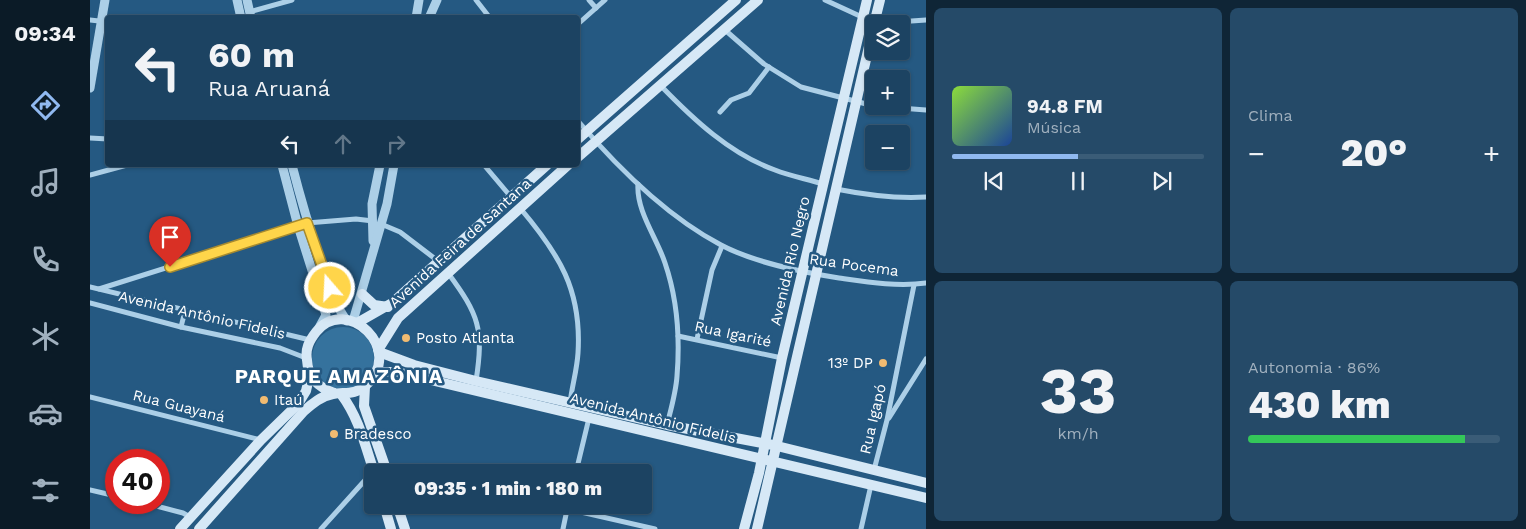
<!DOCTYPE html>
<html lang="pt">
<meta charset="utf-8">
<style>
body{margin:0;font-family:"Work Sans",sans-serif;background:#254a68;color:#f1f3f6;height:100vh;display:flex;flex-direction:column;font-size:19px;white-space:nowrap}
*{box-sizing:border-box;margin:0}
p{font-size:16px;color:#a0b0be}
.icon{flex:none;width:28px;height:28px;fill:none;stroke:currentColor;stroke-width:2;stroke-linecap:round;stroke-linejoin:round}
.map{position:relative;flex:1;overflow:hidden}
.panel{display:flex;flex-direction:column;gap:8px;padding:8px;background:#0f2536;width:600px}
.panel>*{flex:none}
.top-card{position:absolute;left:15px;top:15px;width:475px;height:152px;border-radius:5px;box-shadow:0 1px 4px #0004,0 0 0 1px #3a5c77;background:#1c4362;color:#f1f3f6;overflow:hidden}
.tools{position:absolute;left:775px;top:15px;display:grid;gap:10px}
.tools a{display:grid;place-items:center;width:45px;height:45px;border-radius:5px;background:#1c4362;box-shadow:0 1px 4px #0004,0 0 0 1px #3a5c77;font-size:25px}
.speed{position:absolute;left:15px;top:449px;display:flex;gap:10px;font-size:25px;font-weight:700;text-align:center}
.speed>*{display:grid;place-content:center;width:65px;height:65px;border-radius:50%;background:#1c4362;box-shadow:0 1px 4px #0004,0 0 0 1px #3a5c77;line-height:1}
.speed .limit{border:8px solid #d22;background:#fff;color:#111}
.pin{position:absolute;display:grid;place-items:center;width:42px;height:42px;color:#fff;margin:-51px -21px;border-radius:50% 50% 50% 0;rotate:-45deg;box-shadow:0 0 5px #0007}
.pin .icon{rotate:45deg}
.me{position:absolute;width:55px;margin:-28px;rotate:341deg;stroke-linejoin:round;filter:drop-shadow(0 0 4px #0008)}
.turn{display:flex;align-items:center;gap:18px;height:105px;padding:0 20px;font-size:22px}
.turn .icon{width:65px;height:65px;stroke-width:2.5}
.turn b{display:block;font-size:35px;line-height:42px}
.lanes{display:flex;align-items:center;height:48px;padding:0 20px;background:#0003;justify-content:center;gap:25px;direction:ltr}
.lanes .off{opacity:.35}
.big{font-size:38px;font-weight:800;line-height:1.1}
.panel .tile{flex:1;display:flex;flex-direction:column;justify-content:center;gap:8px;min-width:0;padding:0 18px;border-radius:8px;background:#254a68}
.panel .dial{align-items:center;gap:0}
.dial b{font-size:65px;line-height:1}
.song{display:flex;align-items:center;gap:15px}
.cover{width:60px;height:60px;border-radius:8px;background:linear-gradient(135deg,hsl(90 70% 55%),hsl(220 70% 35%))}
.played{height:5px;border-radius:2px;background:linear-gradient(90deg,#90b9f0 50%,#3a5c77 50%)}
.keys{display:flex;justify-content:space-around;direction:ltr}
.heat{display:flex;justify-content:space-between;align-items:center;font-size:28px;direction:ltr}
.charge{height:8px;border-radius:4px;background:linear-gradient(90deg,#34c759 86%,#3a5c77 0)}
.panel .tiles{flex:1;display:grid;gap:8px;grid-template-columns:repeat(2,1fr)}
.trip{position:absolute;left:274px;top:464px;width:288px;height:50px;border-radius:5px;background:#1c4362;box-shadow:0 1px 4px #0004,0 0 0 1px #3a5c77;font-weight:800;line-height:50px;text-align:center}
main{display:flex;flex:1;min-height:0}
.menu{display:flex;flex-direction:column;width:90px;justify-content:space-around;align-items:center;background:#0b1b27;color:#a0b0be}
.menu .icon{width:35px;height:35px}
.menu .active{color:#90b9f0}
.menu b{font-size:22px;color:#f1f3f6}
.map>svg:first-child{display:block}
</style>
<main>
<nav class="menu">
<b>09:34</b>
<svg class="icon active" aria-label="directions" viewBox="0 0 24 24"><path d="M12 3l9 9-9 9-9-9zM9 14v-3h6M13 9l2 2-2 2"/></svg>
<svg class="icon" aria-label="music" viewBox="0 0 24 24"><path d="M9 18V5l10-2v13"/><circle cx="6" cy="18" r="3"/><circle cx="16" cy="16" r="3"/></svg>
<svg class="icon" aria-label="phone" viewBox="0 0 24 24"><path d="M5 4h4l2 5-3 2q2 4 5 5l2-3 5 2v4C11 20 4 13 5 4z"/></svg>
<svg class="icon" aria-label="climate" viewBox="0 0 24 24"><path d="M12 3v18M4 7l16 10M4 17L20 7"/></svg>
<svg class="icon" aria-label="car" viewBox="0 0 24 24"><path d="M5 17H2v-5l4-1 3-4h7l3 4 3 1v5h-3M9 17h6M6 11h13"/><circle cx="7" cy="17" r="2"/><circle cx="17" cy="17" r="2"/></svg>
<svg class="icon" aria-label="filters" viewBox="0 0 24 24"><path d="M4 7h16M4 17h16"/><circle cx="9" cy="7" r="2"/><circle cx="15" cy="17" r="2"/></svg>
</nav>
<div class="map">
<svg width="836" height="529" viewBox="0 0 836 529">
<rect width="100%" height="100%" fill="#255982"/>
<circle fill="#35729d" cx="253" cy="358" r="31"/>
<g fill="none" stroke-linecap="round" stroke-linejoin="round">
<g stroke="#accfe7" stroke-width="5">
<path d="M386,0L400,18"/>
<path d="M499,0L506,8"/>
<path d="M735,0L772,17"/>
<path d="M159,12L202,0"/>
<path d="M141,18L151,15"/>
<path d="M0,20L18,22"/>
<path d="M785,20L807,22L836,20"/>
<path d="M488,24L515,0"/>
<path d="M635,30L674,64L711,87L784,106"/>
<path d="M571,86C603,119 640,154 685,170C700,176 717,179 733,184"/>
<path d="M784,106L836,110"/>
<path d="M630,112L641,100L659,93L679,67"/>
<path d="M488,121C528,168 576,216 631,245C665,263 712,272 749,278C777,282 808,287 836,283"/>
<path d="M0,138L18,139"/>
<path d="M394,165L421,197"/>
<path d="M0,175L37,165"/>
<path d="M548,184C546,211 567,238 575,263C587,298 590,339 587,376C586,392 581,409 577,425"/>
<path d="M746,189C776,195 805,199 836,197"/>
<path d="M430,208C469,254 492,290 488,353C487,370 482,386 480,403"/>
<path d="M217,223L266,219L283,221"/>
<path d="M291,224L310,232L348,261"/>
<path d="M358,273C389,315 394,329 386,381"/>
<path d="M0,287L220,340"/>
<path d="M9,289L209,226"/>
<path d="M0,303L91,327L190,348L216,358"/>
<path d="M91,327L95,311"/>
<path d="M588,336L692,358"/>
<path d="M607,339L622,270L632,246"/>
<path d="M0,397L171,440"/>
<path d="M799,418L836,359"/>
<path d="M296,467L323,472"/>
<path d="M784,470L797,420L824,285"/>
<path d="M486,472L499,418"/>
<path d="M0,490L26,496"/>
<path d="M51,502L93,513L100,517"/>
<path d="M460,505L565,529"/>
<path d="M231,529L277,478L282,476"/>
<path d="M473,529L478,505"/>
<path d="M771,529L781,485"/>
</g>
<g stroke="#accfe7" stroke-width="9">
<path d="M147,0L151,18"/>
<path d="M157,0L161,18"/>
<path d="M326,18L329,0"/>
<path d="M339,18L347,0"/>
<path d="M0,88L15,0"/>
<path d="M192,165L208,226L236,315L230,326"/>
<path d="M202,165C211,200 221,234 233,268C239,287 245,305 257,321"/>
<path d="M283,241L282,204L290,165"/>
<path d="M263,321L297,204L304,165"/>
</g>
<g stroke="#d6e8f6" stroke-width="10">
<path d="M784,24L790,0"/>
<path d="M488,139L646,0"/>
<path d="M488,157L668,0"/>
<path d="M272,294L284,305L298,307"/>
<path d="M267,323L302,303L457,165"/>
<path d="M288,350L308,318L478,165"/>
<path d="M289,352L324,365L386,381L577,425L683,445L836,483"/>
<path d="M284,377L293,372H307L836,498"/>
<path d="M275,386L274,406L297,472"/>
<path d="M251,394C269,418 275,445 284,472"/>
<path d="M294,505L301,529"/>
<path d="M307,505L315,529"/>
<path d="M90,529L171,440L208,404L216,391L220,373"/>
<path d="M109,529L214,411C222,404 231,396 243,394C255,392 265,395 275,386C317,350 256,294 226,332C219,341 215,349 217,360C218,378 228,387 244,393"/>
<path d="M654,529L669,473L692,358L777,0"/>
<path d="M667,529L784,25"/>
</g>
</g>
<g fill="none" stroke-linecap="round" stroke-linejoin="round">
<defs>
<path id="route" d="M80,267L217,223L240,288"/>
</defs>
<use href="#route" stroke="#a68a30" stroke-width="12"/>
<use href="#route" stroke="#ffd54a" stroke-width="9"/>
</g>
<g fill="#f1bb71" stroke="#255982" stroke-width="2">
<circle cx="316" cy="338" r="5"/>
<circle cx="793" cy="363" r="5"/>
<circle cx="174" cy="400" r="5"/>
<circle cx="244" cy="434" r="5"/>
</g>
<g text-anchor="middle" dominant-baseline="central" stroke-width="5" stroke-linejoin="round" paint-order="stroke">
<g font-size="15" fill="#fff" stroke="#255982">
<text transform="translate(370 243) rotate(-42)">Avenida Feira de Santana</text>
<text transform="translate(700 261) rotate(-77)">Avenida Rio Negro</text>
<text transform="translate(764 265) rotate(8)">Rua Pocema</text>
<text transform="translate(112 315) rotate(13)">Avenida Antônio Fidelis</text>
<text transform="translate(643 334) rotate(12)">Rua Igarité</text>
<text transform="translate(89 406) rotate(14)">Rua Guayaná</text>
<text transform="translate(563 418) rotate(14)">Avenida Antônio Fidelis</text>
<text transform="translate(783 419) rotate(-77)">Rua Igapó</text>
</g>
<g font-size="15" fill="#fff" stroke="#255982" text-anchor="start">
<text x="326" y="338">Posto Atlanta</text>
<text x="783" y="363" text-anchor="end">13º DP</text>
<text x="184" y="400">Itaú</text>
<text x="254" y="434">Bradesco</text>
</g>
<g font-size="20" font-weight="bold" letter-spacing="1" fill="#fff" stroke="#255982">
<text x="249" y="376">PARQUE AMAZÔNIA</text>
</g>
</g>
</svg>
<div class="tools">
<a><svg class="icon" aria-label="layers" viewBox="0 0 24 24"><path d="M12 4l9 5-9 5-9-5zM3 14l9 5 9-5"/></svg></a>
<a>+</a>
<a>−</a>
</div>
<div class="speed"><div class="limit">40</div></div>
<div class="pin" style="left:80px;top:267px;background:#d93025"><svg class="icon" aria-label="arrive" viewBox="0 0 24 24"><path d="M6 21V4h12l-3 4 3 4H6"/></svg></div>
<svg class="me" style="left:240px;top:288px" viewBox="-20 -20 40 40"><circle r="17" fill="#ffd54a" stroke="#fff" stroke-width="3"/><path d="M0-11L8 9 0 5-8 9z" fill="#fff"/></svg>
<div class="trip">09:35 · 1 min · 180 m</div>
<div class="top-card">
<div class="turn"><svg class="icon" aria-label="left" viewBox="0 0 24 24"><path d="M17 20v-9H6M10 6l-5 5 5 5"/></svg><div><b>60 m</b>Rua Aruaná</div></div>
<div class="lanes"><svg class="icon" aria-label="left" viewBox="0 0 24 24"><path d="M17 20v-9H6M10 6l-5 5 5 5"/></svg><svg class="icon off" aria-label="ahead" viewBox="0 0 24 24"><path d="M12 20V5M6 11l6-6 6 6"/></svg><svg class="icon off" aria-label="right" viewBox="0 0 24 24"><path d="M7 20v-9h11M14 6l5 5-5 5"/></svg></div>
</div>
</div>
<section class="panel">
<div class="tiles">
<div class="tile">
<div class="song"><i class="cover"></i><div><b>94.8 FM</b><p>Música</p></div></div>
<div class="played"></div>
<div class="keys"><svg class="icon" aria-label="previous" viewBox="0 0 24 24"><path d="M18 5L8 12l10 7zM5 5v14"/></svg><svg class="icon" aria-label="pause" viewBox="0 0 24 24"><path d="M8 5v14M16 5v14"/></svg><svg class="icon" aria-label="next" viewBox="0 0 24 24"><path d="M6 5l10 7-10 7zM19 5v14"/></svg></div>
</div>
<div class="tile"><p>Clima</p>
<div class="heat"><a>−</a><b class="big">20°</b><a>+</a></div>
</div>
<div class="tile dial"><b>33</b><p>km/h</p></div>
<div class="tile"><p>Autonomia · 86%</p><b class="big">430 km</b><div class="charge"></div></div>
</div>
</section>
</main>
